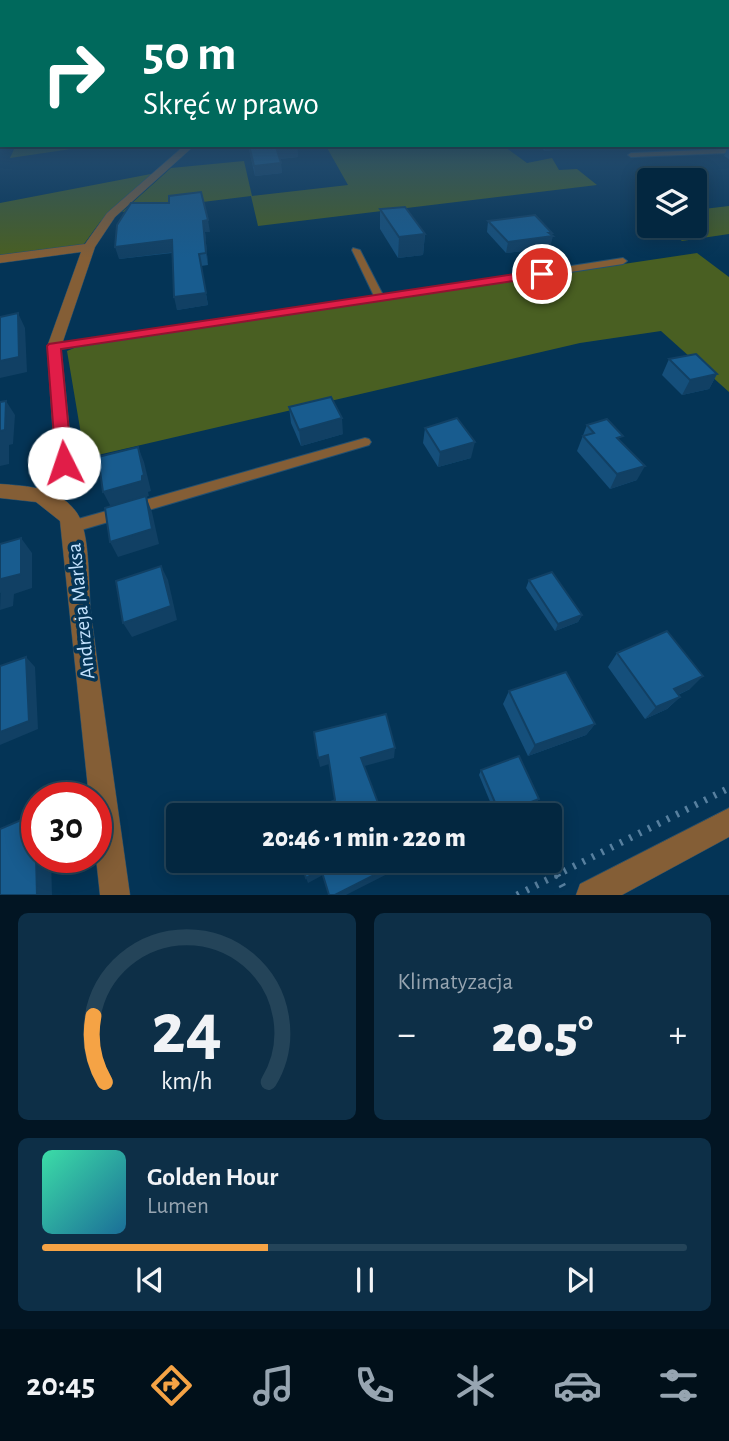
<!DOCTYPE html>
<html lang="pl">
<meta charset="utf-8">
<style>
body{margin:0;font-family:"Alegreya Sans",sans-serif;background:#0d2f47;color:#f1f3f6;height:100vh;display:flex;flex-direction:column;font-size:26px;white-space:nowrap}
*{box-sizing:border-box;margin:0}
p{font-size:23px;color:#97a5b1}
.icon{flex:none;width:38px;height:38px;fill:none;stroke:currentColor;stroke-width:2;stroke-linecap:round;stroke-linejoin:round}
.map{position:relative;height:895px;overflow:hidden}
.drawer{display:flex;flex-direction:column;gap:18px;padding:18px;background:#021523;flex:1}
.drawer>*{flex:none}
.banner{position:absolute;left:0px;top:0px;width:730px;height:147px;box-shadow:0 4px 18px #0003,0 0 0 2px #244459;background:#00695c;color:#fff;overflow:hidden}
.tools{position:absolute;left:637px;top:168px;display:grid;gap:14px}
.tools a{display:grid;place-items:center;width:70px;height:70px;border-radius:7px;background:#032740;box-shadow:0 4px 18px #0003,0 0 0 2px #244459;font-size:35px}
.speed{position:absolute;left:21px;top:782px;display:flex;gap:14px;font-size:35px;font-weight:700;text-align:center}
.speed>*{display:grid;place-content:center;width:91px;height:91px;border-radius:50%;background:#032740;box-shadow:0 4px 18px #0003,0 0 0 2px #244459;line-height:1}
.speed .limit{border:10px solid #d22;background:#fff;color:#111}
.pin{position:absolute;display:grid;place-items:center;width:60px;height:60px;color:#fff;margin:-30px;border:4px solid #fff;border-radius:50%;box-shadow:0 2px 7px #0007}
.me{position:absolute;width:77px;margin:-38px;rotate:356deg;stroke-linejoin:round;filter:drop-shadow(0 0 5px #0008)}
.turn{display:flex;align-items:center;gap:24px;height:147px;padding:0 28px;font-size:32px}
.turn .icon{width:91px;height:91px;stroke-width:2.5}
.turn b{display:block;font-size:49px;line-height:60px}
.big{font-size:52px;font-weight:800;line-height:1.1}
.drawer .tile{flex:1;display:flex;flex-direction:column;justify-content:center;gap:10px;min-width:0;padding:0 24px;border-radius:10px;background:#0d2f47}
.drawer .dial{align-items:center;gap:0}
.dial svg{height:182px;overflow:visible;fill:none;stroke:#244459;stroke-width:7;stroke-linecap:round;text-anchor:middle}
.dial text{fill:#f1f3f6;stroke:none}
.song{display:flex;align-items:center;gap:21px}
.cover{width:84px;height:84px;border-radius:10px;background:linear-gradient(135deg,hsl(160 70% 55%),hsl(200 70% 35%))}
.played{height:7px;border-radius:4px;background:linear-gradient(90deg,#f5a345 35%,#244459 35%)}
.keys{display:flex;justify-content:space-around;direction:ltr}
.heat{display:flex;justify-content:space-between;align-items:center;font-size:38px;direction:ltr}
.drawer .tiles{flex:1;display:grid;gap:18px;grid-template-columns:1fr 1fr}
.tile:last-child{grid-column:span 2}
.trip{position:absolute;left:166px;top:803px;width:396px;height:70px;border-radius:7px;background:#032740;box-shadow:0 4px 18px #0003,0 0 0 2px #244459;font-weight:800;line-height:70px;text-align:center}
.tabs{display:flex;height:112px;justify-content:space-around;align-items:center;background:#01101a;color:#97a5b1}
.tabs .icon{width:49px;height:49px}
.tabs .current{color:#f5a345}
.tabs b{font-size:32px;color:#f1f3f6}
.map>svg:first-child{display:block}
</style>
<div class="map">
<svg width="729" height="895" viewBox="0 0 729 895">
<rect width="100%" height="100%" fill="#043456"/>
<g fill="#495f22">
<path d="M16,145H98L10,158Z"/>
<path d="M334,145H502L527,163L552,158L559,170L577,169L597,185L258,226L251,196L122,212L171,168L244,161L252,196L348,185L326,146Z"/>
<path d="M156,173L100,222L84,244L0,257V203Z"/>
<path d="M729,206V234L682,241L663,226H695V210Z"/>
<path d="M697,253L729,277V392L661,331L580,343L85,458L67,351L81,345Z"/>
</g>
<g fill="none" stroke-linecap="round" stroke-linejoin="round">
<defs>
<g id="service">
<path d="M729,149V153L631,157L628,155L631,153Z"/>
<path d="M353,248L360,250L383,295L623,258L627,261L623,264L54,350L49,347L54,344L374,296L352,250Z"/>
<path d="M365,438L369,439L371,442L369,445L71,533L66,531L64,527L66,523L71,521Z"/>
</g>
<path id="minor" d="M185,145H195L115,217L95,247L61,347L73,463C68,478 53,506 34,500L32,495C38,483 50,476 55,463L47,347L81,252L0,263V255L85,244L107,213Z"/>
<g id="tertiary">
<path d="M0,484C28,486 59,487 77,513C91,534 88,588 91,614C103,707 117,801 130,895H100L96,858V798H89L60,521L36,502L0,498Z"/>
<path d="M729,808V837L622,895H576L580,884Z"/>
</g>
</defs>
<use href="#service" stroke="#235071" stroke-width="2"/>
<use href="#minor" stroke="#235071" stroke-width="1"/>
<use href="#tertiary" stroke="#235071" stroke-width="1"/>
<g stroke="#58809f" stroke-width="7" stroke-dasharray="2.5 8" stroke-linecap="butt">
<path d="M557,875L565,891"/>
<path d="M517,895L729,788"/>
</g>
<use href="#service" fill="#845e36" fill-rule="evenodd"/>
<use href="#minor" fill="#845e36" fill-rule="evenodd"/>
<use href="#tertiary" fill="#845e36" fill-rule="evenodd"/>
</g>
<g fill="#154f7b">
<path d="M729,144V159L724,156Z"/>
<path d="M248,145H296L297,148L298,157L280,159L282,173L255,176Z"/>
<path d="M538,145H594L545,151Z"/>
<path d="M131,203L210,232H205L208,265L201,266L208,305L177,310L172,253L119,259Z"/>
<path d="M380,209L425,234L423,255L398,258L380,229Z"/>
<path d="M488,221L552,235L550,248L506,253L487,232Z"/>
<path d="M669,359L717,374L709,389L682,395L662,375Z"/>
<path d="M289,407L343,434L301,446L291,423Z"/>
<path d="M587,425L621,442L637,480L610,489L577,451Z"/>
<path d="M425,428L471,458L438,467L423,443Z"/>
<path d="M529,580L582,615L578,622L555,631L526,588Z"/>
<path d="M617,653L690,689L678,695L680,697L667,709L645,719L608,667Z"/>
<path d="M509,691L595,724L586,735L528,756L503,704Z"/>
<path d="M481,770L539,799L535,804L506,816H496L479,775Z"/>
</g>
<g fill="#114064">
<path d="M546,145H594L545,151Z"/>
<path d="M297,148L298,157L278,159L277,150Z"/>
<path d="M281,163L282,173L255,176L254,166Z"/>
<path d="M208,220L210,232H205L208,265L206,253L203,221Z"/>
<path d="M552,233L551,236H553L550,248L506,253L508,242Z"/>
<path d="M425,234L423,255L398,258L399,237Z"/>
<path d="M172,240L175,252L119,259L115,247Z"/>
<path d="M199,254L208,305L177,310L174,297Z"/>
<path d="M18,313L25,328L27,372L0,378V361Z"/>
<path d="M717,374L709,389L682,395L690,380Z"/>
<path d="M6,401L15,415L13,444L9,445V464L0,466V431Z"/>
<path d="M342,418L343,434L301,446L299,430Z"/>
<path d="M475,442L471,458L438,467L440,452Z"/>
<path d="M138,447L144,462L151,491L148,492L149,496L146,497L152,512L159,544L118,557L110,542L111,507L103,492Z"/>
<path d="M645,466L637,480L610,489L617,474Z"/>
<path d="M21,538L32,553V588L14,594L13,606L0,610L1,579Z"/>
<path d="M161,566L168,580L177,620L132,637L123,623Z"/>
<path d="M582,615L578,622L555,631L558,624Z"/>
<path d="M26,657L35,667L38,729L0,745V732Z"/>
<path d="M703,676L690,689L662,702L674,689Z"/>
<path d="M680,697L667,709L645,719L656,707Z"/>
<path d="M595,724L586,735L528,756L535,745Z"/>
<path d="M395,748L394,758L361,767V758Z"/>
<path d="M328,755L329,764L320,767L318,758Z"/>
<path d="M539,799L535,804L506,816H500Z"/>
<path d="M35,814L37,815V858H51L52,895H37Z"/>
<path d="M400,862L399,868L346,895H335Z"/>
<path d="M321,869L323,875L308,883L306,878Z"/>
</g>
<g fill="#185c8f" stroke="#114064" stroke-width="2">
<path d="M249,145H296L297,148L277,150L281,163L254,166Z"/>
<path d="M201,192L208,220L203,221L206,253L199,254L206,293L174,297L172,240L115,247L117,225L131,203H169V196Z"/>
<path d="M405,207L425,234L399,237L380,209Z"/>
<path d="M535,215L552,233H549L553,236L508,242L488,221Z"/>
<path d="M18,313L19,357L0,361V317Z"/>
<path d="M696,354L717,374L690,380L669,359Z"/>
<path d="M331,397L342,418L299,430L289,407Z"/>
<path d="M6,401L5,430L0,431V450V402Z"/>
<path d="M457,418L475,442L440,452L425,428Z"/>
<path d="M607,419L623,436L617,438L645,466L617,474L583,436L594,433L587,425Z"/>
<path d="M138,447L144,475L142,476V481L103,492L98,457Z"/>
<path d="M146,496L152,529L110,542L105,508Z"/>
<path d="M21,538V574L1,579V591L0,592V544Z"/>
<path d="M161,566L171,606L123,623L116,581Z"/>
<path d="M552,572L582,615L558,624L529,580Z"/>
<path d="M667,631L703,676L674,689L680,697L656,707L617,653Z"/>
<path d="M26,657L29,721L0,732V666Z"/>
<path d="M566,672L595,724L535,745L509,691Z"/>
<path d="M386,714L395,748L361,758L383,816H306V814L335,800L328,755L318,758L314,732Z"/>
<path d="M519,756L539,799L500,814L481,770Z"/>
<path d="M35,814L37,895H0V829Z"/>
<path d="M301,861H400V862L335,895H329L321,869L306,878Z"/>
</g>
<linearGradient id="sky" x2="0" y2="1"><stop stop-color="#021d2f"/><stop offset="0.51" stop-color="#295073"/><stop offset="1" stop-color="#295073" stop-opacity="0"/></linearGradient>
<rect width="729" height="258" fill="url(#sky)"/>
<path fill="#e11d48" stroke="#92132f" stroke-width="2" d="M542,270L548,274L546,276L61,349L72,463L64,469L56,463L47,346L49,344Z"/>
<g text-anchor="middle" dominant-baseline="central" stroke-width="7" stroke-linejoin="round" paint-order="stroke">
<g font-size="21" fill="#c4e2fd" stroke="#043456">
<text transform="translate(81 611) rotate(-96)">Andrzeja Marksa</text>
</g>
</g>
</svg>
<div class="tools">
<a><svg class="icon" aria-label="layers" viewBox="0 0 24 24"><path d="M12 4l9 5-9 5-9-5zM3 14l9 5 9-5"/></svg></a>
</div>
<div class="speed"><div class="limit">30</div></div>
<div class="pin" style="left:542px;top:274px;background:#d93025"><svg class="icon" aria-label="arrive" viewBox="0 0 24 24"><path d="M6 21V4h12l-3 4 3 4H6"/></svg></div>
<svg class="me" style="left:64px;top:463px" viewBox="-20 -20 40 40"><circle r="19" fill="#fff"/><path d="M0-13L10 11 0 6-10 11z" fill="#e11d48"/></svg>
<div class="trip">20:46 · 1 min · 220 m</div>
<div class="banner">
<div class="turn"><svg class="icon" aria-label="right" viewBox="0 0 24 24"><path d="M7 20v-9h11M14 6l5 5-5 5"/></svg><div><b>50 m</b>Skręć w prawo</div></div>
</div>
</div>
<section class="drawer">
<div class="tiles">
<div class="tile dial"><svg viewBox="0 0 100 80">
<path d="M14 69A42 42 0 1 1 86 69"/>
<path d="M14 69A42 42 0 0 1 9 40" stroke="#f5a345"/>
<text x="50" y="56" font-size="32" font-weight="700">24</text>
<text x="50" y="72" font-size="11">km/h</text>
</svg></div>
<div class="tile"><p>Klimatyzacja</p>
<div class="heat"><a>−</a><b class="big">20.5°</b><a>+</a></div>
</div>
<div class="tile">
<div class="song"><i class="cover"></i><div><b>Golden Hour</b><p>Lumen</p></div></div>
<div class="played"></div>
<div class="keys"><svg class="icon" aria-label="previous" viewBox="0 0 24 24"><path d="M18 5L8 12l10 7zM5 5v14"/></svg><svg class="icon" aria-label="pause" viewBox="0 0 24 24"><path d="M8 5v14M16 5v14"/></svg><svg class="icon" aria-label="next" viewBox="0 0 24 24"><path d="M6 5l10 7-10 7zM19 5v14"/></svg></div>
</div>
</div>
</section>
<nav class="tabs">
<b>20:45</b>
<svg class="icon current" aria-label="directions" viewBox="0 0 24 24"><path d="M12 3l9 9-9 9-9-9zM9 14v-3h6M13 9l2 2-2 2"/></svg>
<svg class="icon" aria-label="music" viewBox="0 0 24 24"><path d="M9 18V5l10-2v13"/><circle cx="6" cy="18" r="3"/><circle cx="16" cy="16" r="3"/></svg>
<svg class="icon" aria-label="phone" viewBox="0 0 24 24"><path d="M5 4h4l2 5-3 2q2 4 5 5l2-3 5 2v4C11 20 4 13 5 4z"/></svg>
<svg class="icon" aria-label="climate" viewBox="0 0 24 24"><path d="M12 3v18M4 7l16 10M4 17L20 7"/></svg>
<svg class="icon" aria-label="car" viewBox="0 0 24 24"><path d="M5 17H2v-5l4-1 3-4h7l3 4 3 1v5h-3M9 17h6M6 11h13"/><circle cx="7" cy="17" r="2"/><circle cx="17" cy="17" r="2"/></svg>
<svg class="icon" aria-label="filters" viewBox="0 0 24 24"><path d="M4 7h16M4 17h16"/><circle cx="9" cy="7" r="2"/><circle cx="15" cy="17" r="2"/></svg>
</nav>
